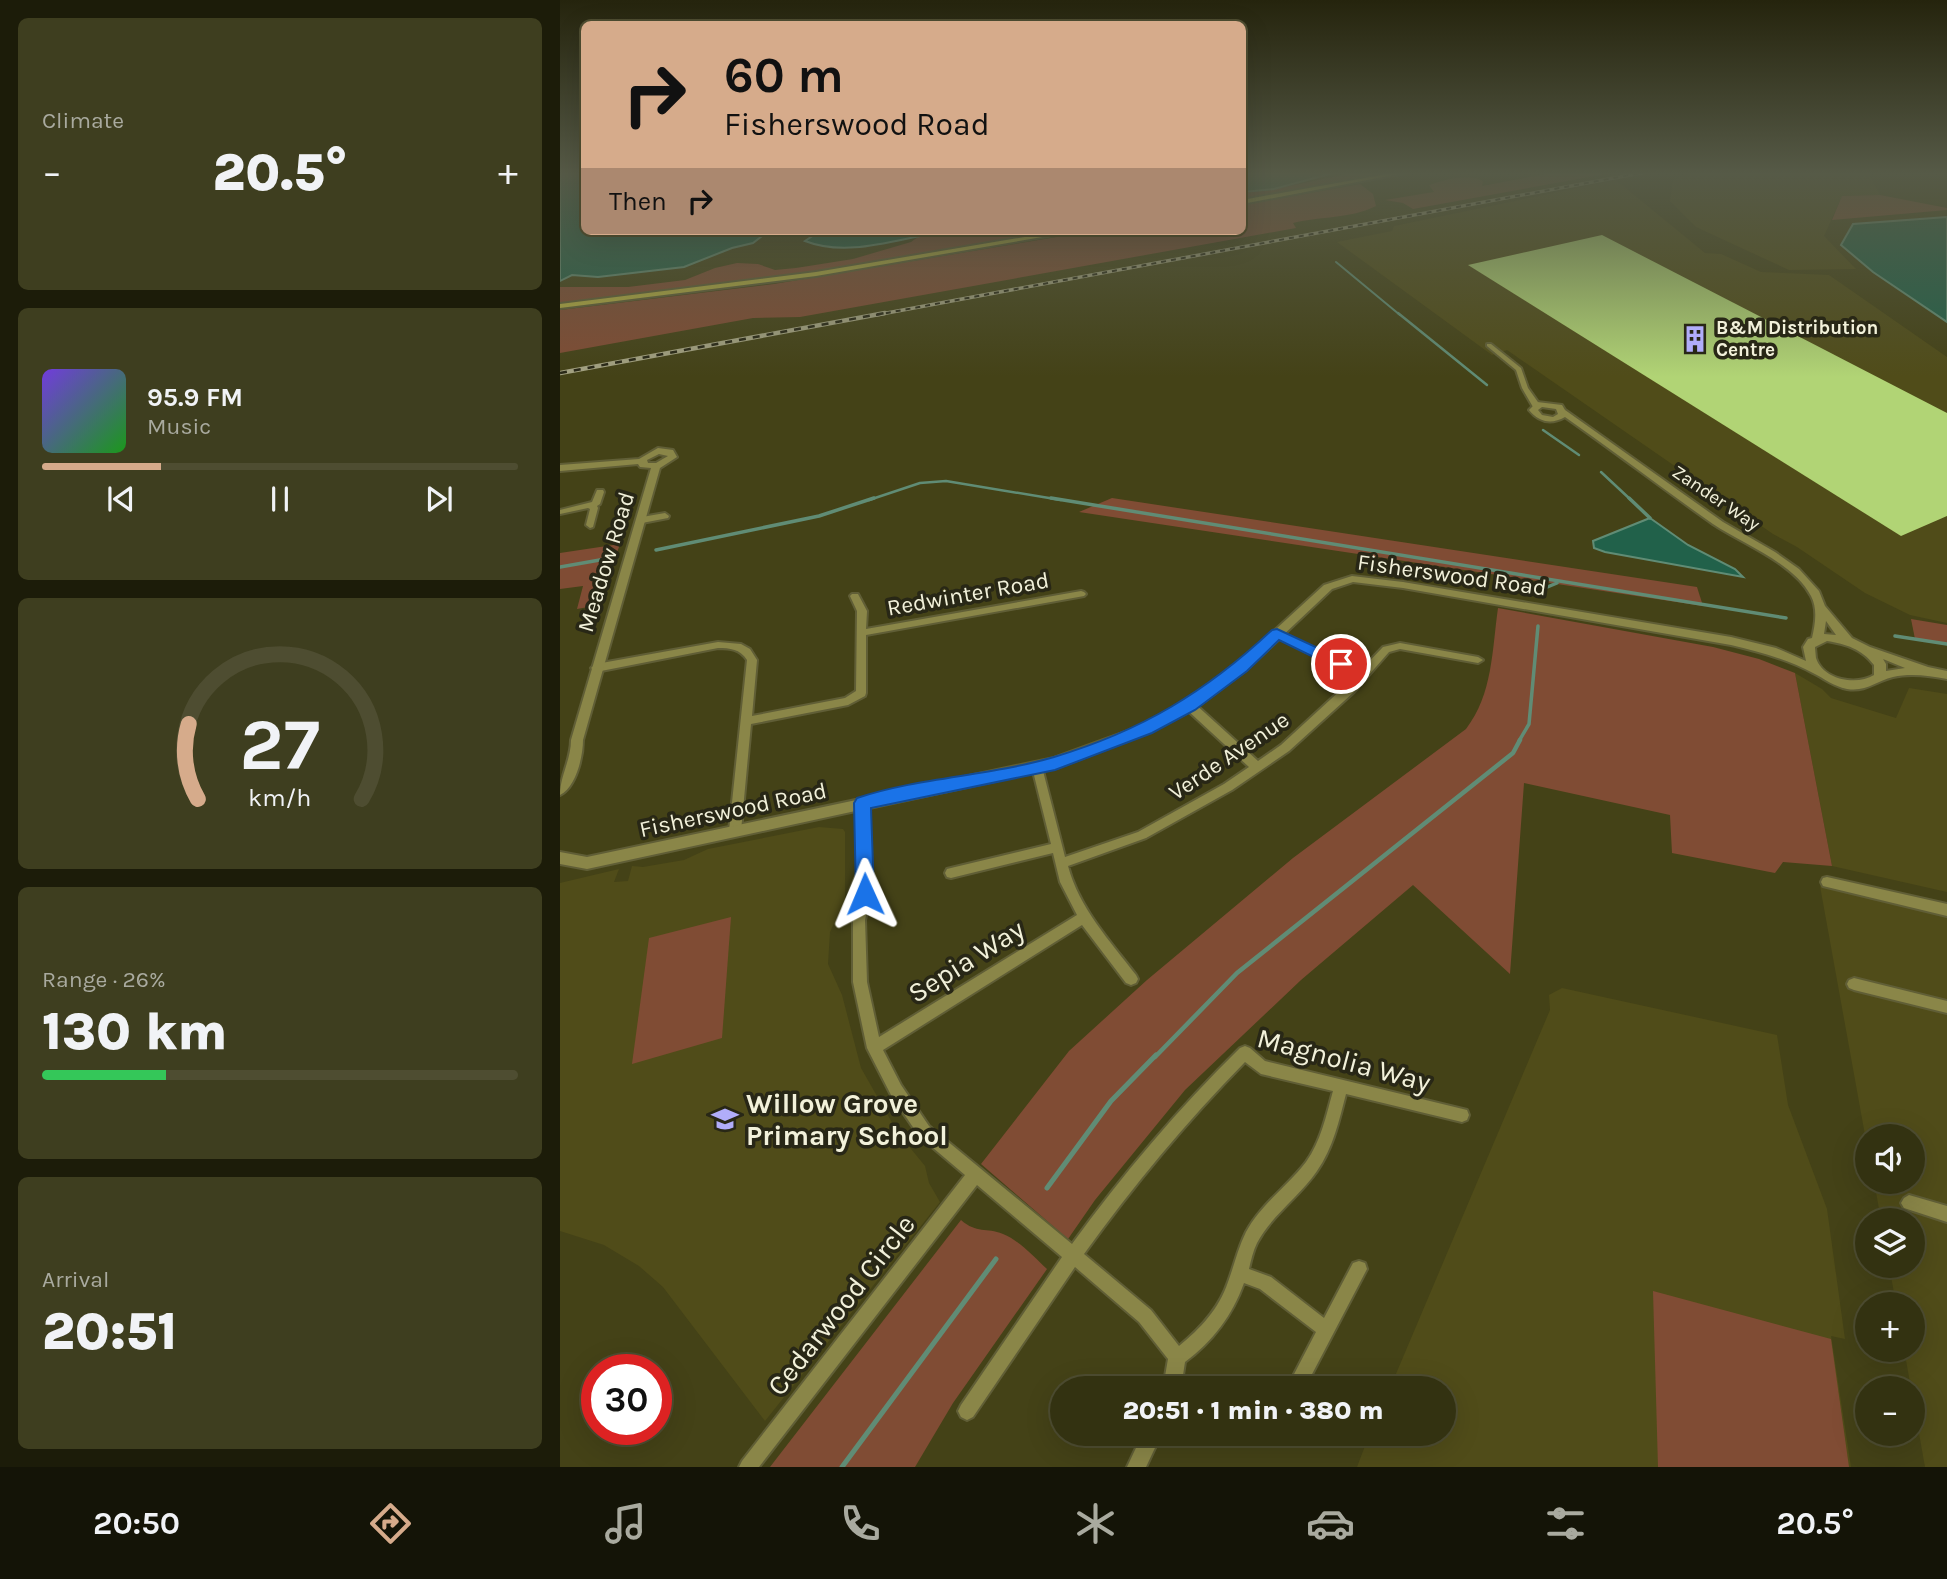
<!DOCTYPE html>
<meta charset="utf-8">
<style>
body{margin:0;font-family:Karla,sans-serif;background:#3e3e1f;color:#f1f3f6;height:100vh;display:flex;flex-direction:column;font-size:26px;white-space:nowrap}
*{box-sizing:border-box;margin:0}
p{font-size:23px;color:#a9aa9f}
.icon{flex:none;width:38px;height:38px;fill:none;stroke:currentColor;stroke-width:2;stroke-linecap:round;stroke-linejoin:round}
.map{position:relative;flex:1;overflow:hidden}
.panel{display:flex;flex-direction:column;gap:18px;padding:18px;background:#1c1c09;width:560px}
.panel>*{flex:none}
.banner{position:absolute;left:21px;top:21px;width:665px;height:214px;border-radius:10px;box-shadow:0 7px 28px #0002,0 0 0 2px #4e4d31;background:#d6ab8b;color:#111;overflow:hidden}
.fabs{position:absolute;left:1295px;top:1124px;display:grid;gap:14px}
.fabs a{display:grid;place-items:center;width:70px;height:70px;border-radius:50%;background:#333211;box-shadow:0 7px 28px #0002,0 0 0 2px #4e4d31;font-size:35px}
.speed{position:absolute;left:21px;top:1354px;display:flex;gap:14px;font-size:35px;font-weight:700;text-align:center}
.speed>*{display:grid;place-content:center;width:91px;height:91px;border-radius:50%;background:#333211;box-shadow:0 7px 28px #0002,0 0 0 2px #4e4d31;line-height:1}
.speed .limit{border:10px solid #d22;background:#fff;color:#111}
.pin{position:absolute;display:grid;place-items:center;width:60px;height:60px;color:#fff;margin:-30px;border:4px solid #fff;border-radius:50%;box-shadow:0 2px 7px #0007}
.me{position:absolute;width:77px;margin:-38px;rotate:359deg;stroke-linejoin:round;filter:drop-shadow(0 0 5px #0008)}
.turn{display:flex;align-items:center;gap:24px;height:147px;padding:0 28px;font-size:32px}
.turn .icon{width:91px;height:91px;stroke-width:2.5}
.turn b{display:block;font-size:49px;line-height:60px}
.then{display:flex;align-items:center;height:66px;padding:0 28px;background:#0003;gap:14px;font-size:26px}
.big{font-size:52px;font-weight:800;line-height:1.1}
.panel .card{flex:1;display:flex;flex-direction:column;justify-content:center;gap:10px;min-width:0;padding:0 24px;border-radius:10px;background:#3e3e1f}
.panel .dial{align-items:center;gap:0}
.dial svg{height:182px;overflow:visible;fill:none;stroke:#4e4d31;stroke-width:7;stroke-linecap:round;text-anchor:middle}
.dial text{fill:#f1f3f6;stroke:none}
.song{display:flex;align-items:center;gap:21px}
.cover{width:84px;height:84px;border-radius:10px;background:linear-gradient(135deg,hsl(260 70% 55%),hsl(120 70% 35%))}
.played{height:7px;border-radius:4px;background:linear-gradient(90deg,#d6ab8b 25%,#4e4d31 25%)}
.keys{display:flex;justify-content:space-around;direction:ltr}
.heat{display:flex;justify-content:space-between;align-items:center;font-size:38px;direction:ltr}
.charge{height:10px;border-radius:5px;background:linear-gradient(90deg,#34c759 26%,#4e4d31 0)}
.trip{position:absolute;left:490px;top:1376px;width:406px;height:70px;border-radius:35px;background:#333211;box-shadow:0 7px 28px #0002,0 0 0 2px #4e4d31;font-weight:800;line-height:70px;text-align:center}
.tab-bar{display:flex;height:112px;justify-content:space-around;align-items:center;background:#141407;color:#a9aa9f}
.tab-bar .icon{width:49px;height:49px}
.tab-bar .on{color:#d6ab8b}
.tab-bar b{font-size:32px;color:#f1f3f6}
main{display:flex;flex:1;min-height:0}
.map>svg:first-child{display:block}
</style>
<main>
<section class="panel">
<div class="card"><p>Climate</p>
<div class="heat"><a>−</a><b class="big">20.5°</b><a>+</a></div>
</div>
<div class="card">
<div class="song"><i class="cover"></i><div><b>95.9 FM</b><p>Music</p></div></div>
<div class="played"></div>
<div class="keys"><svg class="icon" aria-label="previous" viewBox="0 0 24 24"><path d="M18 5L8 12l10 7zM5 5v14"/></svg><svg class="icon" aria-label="pause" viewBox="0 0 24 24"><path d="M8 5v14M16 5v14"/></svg><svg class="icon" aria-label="next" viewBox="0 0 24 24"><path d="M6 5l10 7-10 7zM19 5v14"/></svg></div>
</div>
<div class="card dial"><svg viewBox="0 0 100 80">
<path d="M14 69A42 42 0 1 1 86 69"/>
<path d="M14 69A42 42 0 0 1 10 36" stroke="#d6ab8b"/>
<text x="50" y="56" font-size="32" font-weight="700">27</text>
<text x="50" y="72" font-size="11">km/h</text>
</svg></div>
<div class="card"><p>Range · 26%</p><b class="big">130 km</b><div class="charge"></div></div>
<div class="card"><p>Arrival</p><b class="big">20:51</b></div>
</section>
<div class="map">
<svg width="1387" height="1467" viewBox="0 0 1387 1467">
<rect width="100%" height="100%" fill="#444217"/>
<g fill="#504c19">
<path d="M1135,172H1308L1320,195L1282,196L1264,236L1296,269L1229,270L1136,227L1110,201L1113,180Z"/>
<path d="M1056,180L1145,253L1161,254L1201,272L1269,275L1387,357V623L1350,615L1305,593L1237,547L1213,534L947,350L932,355L777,242L832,231L834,226Z"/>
<path d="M1235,673L1262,689L1271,698L1336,718L1349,688L1387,694V892L1272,866Z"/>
<path d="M259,827L283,829L285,832V900L270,932L268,964L282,995L301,1068L338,1133L365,1166L369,1183L380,1202L205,1421L103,1287L79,1266L44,1245L0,1231V883L59,869L54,882L68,881L72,866L83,867L124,860L148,849Z"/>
<path d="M1260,886L1387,916V1467H1365L1344,1349H1353V1304H1336L1329,1265H1353V1220H1321L1314,1181H1353V1136H1307V1146Z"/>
<path d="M1002,988L1217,1035L1228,1105L1267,1209L1285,1339L1271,1336L1291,1467H797L810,1433H884V1388H830L990,1010L989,995Z"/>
</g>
<g fill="#804c34">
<path d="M796,172H832L683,200V193L711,190Z"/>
<path d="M996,172H1056L853,209L843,203L825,200L874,192L869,185C886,179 907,173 923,181L922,186Z"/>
<path d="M800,184L813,194L816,206C790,219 761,216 733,223L736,228L240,317L193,318L0,353V310L214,284L533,231H682L683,205Z"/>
<path d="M1320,195L1387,208V210L1272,220L1282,196Z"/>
<path d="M397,231H502L215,278L0,303V287H68L125,280L155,268L177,263L198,264L215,270L236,268L293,259L351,242L358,237Z"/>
<path d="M552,498L1137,587L1143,606L519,512Z"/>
<path d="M60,544L39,605L17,609L23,586L0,589V553Z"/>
<path d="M938,608L1153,647L1199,659L1235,673L1272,866L1223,862L1215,873L1112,853L1110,815L964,783L950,974L853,885L741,980L625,1090L535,1200L508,1239L421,1164L509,1051L587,980L733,858L906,729C933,694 932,650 938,608Z"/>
<path d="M1351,619L1387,625V645L1355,639Z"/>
<path d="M171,917L162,1038L72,1064L89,938Z"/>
<path d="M401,1220C417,1234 426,1227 443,1234C460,1241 473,1256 487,1269L393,1403L355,1467H210Z"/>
<path d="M1093,1291L1271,1339L1289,1467H1098Z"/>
</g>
<g fill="#21614a" stroke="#608c75" stroke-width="2">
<path d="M0,172H24V231H205L206,233L193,243L172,248L124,267L38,277L12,275L0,281Z"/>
<path d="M682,172H777L714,189L683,192Z"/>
<path d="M1387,217V322L1313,272L1281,245L1293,224Z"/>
<path d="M260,231H390C343,236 291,259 245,241Z"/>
<path d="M1090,518L1128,545L1175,569L1183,577L1045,552L1034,548L1033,541Z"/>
</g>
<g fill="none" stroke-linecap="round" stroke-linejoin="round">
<path stroke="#608c75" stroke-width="2" d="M776,262L840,315"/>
<g stroke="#608c75" stroke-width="2.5">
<path d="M838,313L927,385"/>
<path d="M983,430L1019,455"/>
<path d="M1041,472L1071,500"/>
<path d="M309,500L360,483L386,481L501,500"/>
</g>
<g stroke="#608c75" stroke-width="3.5">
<path d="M491,498L1226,618"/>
<path d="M1069,498L1090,518"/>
<path d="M96,550L259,516L314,498"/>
<path d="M0,567L51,558"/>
<path d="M981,596L985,588L997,583"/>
<path d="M1335,636L1387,644"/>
<path d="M959,741L969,724L978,626"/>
</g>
<path stroke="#608c75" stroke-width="4.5" d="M595,1057L677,973L953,753L960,740"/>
<g stroke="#608c75" stroke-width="5">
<path d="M487,1188L551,1101L596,1055"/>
<path d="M282,1467L436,1259"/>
</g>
</g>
<path fill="#b1d475" d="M1042,235L1387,413V516L1341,536L908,265Z"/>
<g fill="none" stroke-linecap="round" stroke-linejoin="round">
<defs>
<g id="minor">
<path d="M927,344H931L961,368L968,388L980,405L979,407H973L962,388L956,370L927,346Z"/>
<path d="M37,490H43L44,492L40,504L37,506L38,508L33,527L30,528L26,525L30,509L28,508L0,514V510L32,502Z"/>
<path d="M105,513L109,516L108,518L82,523L78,520L82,517Z"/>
<path d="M521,591L524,592L526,594L524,596L306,635V693L305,696L288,705L191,724L181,831L179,834L175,836L171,834L169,831L187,660C180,649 170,648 158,648L36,672L31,668L36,664L158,642L181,644L190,649L197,660L192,716L285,698L296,691L297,611L290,596L292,594H298L307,611L306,629Z"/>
<path d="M717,631L801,670L823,647L840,643L918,657L923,660L918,663L840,649L829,652L794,692L729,751L672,790L586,838L508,866C519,908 550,941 576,975L578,979L576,983L571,985L566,983L522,925L323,1050L341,1085L369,1126L512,1244C563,1174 618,1109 680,1048L685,1046L690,1048L705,1061L907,1110L909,1115L907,1120L902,1122L786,1094C779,1121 773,1148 757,1171C739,1197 712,1215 697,1243C693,1251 691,1260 689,1269L711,1277L764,1318L793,1263L799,1261L805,1263L807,1269L750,1378L755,1382L757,1388H736L731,1380L756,1332L700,1289L684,1283C672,1316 653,1341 625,1362L621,1388H603L608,1359L579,1322L515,1267L413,1417L407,1420L401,1417L398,1411L401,1405L502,1257L417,1185L199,1467H179L182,1461L405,1175L359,1136L331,1095L307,1048L293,982V920L299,894L297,803L299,800L303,798L307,800L309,803L311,894L305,920L307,982L319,1037L517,915L500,882L493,853L391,878L387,877L385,873L387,869L391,868L491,844L472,767L473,764H481L482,767L505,857L578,832L664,784L689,767L626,709L625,706L626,703H634L698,761L721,745L796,676L714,636L712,634L714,632ZM685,1062L701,1074L773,1091C766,1116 761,1141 746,1162C728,1186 701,1204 686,1232C678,1248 674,1266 668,1282C659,1309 640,1329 619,1346L591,1310L524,1254C573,1186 626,1122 685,1062Z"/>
<path d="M1267,877L1387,904V916L1267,887L1263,886L1261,882L1263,878Z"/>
<path d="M1294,978L1387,1001V1013L1294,990L1289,988L1287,984L1289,980Z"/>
<path d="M1349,1195L1387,1206V1222L1344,1208L1341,1203L1344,1198Z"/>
<path d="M583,1433H602L586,1467H567Z"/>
</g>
<g id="tertiary">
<path d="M977,402L1002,405L1005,410L1163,522L1215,552L1239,569L1259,591L1265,606L1292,638L1310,647L1368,667L1387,671V679C1370,676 1351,673 1333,677C1316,681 1307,692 1287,689C1273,686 1265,679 1253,673C1228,659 1199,652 1171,645L843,588L793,582L772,589L686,670L634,709L590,732L499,767L27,869L0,864V852L27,857L494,758L582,726L626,703L678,664L764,585L792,576L843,582L1171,637L1216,648L1246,661L1243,647L1248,639L1252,638C1255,625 1258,609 1251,596C1234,563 1183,544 1153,524C1103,489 1055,452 1005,417C991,425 979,422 969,410ZM982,407L996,409L998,414L993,417L982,415L978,410ZM1266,621L1276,635L1264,634ZM1267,641C1286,644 1302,649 1314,665V675C1297,686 1263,680 1256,658C1256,658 1255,648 1255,647ZM1323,659L1345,668L1326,671V664Z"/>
<path d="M98,448L113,450L117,457L100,468L23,740C23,757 16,787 0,795C0,776 11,760 11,740L91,468L80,467L78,464L0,471V465L79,459ZM99,454L108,456L96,463H88L87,460Z"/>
</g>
<g id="secondary">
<path d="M838,172H849L682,204V200Z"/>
<path d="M500,231H517L256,276L0,308V304L256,272Z"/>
</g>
</defs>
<use href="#minor" stroke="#605e36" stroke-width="4"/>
<use href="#tertiary" stroke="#605e36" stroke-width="4"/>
<use href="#secondary" stroke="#605e36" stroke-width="4"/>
<use href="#minor" fill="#8a8648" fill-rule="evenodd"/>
<use href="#tertiary" fill="#8a8648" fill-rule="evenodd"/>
<use href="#secondary" fill="#b4ad43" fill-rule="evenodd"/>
<defs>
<path id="rail-far1" d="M316,315L1086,172"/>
<path id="rail" d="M0,373L325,313"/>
</defs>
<use href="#rail-far1" stroke="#a4a282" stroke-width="3.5"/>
<use href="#rail" stroke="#a4a282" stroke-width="4.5"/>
<use href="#rail-far1" stroke="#282716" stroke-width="2" stroke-dasharray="5" stroke-linecap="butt"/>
<use href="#rail" stroke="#282716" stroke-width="2.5" stroke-dasharray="7" stroke-linecap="butt"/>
</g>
<linearGradient id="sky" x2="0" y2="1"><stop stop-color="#25240d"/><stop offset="0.46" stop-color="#565a47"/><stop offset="1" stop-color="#565a47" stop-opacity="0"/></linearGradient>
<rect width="1387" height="377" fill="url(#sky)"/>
<path fill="#1a73e8" stroke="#114b97" stroke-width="2" d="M717,629L786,661L789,664L781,670L776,668L719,640L687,671L635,710L592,733L495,770L311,808L314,894L312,899L305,902L299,899L296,894L294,803L297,798C360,777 430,776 494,757C581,731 646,692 712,630Z"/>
<defs>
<symbol id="building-bare" viewBox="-9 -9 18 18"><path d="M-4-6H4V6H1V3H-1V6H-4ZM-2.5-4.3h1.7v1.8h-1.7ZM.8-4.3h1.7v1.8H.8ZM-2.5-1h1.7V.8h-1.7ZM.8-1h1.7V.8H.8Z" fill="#b1adfa" stroke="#282716" stroke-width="2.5" paint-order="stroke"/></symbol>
<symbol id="school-bare" viewBox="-9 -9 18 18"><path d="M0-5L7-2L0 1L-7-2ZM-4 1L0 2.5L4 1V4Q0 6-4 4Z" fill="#b1adfa" stroke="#282716" stroke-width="2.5" paint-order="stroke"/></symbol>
</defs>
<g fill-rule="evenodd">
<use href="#building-bare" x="1116" y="320" width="38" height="38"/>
<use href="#school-bare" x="146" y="1100" width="38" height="38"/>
</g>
<g text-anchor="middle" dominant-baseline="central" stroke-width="7" stroke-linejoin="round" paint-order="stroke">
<g font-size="19" font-weight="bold" fill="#f2f1da" stroke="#282716" text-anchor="start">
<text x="1156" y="328">B&amp;M Distribution<tspan x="1156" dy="22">Centre</tspan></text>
</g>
<g font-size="19" fill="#f2f1da" stroke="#282716">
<text transform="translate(1156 498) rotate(34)">Zander Way</text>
</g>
<g font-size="23" fill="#f2f1da" stroke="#282716">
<text transform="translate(46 562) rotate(-73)">Meadow Road</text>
<text transform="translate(892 575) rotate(8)">Fisherswood Road</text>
<text transform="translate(408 594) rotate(-10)">Redwinter Road</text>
<text transform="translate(669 756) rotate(-34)">Verde Avenue</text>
<text transform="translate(173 810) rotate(-12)">Fisherswood Road</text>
</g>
<g font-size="28" fill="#f2f1da" stroke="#282716">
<text transform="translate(406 961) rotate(-32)">Sepia Way</text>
<text transform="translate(784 1060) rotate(15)">Magnolia Way</text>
<text transform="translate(281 1305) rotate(-52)">Cedarwood Circle</text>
</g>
<g font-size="28" font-weight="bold" fill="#f2f1da" stroke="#282716" text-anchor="start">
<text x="186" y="1103">Willow Grove<tspan x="186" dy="32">Primary School</tspan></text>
</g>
</g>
</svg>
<div class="fabs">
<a><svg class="icon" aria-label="sound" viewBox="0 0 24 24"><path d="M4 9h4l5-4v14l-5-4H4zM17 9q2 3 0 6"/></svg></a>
<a><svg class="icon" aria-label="layers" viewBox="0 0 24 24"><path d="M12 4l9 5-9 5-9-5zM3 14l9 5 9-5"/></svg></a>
<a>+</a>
<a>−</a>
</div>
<div class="speed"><div class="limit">30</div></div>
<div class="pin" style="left:781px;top:664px;background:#d93025"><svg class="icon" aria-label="arrive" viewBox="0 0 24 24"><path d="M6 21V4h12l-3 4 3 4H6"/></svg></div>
<svg class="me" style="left:305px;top:894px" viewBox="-20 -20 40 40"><path d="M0-17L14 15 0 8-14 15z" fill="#1a73e8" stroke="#fff" stroke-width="4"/></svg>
<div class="trip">20:51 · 1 min · 380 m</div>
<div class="banner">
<div class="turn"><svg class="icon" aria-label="right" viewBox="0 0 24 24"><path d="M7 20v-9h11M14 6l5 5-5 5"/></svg><div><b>60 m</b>Fisherswood Road</div></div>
<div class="then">Then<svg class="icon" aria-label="right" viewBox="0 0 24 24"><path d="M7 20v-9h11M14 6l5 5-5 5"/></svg></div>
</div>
</div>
</main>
<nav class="tab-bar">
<b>20:50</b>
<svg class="icon on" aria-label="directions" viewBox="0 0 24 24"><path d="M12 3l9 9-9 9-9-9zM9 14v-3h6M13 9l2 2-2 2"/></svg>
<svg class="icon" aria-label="music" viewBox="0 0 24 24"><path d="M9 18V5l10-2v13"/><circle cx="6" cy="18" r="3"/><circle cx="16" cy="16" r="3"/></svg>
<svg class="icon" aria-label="phone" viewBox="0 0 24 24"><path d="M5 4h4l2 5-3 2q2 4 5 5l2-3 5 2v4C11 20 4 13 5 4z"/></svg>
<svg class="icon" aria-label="climate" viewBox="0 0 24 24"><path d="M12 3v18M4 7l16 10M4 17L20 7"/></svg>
<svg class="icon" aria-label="car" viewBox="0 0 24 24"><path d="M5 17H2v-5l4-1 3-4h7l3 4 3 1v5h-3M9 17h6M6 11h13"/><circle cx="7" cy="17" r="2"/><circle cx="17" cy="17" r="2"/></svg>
<svg class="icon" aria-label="filters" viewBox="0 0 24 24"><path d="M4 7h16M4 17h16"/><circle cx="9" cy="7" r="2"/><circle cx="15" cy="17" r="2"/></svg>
<b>20.5°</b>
</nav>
